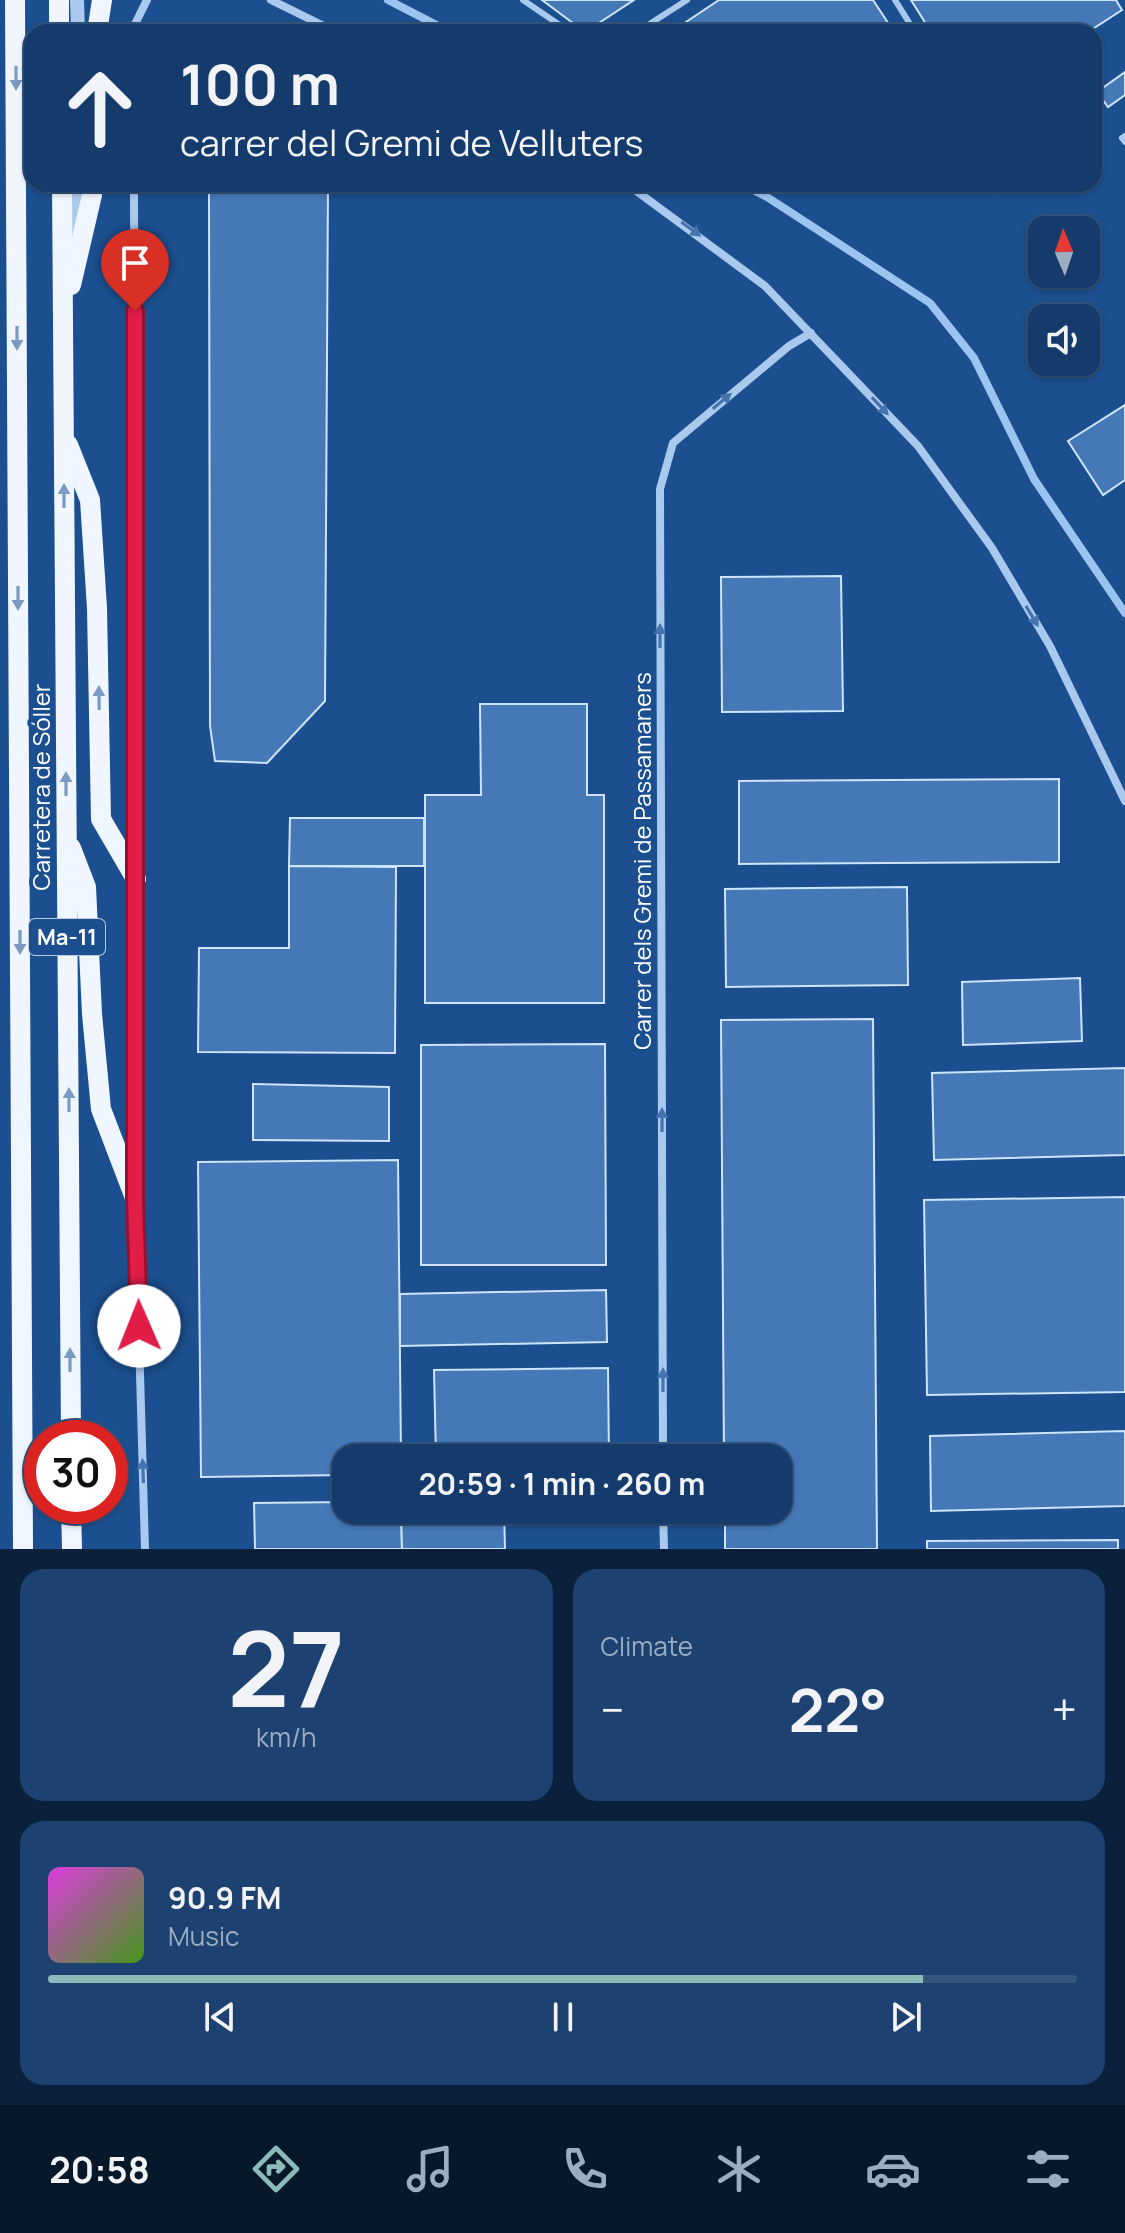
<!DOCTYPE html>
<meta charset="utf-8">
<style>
body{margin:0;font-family:Manrope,sans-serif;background:#1d4271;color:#f1f3f6;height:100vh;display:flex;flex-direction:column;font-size:30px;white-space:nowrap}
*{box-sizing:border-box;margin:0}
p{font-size:26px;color:#9dadc1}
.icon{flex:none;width:44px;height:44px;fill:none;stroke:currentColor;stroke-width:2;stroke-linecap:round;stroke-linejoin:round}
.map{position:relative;height:1549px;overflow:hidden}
.drawer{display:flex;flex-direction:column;gap:20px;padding:20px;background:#0b203b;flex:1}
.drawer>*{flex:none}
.banner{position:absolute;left:24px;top:24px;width:1078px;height:168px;border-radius:24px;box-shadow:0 2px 6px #0004,0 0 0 2px #33557e;background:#143b6b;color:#f1f3f6;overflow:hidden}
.needle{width:52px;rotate:358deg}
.tools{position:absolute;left:1028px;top:216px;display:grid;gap:16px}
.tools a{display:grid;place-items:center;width:72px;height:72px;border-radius:16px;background:#143b6b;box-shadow:0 2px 6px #0004,0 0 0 2px #33557e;font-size:40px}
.speed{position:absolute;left:24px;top:1420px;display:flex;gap:16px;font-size:40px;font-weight:700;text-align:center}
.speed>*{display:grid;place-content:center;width:104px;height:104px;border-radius:50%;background:#143b6b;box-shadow:0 2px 6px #0004,0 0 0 2px #33557e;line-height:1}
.speed .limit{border:12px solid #d22;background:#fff;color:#111}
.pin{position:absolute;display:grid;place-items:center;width:68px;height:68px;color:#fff;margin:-82px -34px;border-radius:50% 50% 50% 0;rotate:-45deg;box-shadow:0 0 8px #0007}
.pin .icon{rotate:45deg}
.me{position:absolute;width:88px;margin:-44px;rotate:359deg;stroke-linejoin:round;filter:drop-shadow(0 0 6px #0008)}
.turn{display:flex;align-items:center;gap:28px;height:168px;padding:0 24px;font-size:36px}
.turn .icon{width:104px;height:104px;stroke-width:2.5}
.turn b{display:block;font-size:56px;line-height:68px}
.big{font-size:60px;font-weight:700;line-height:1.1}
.drawer .card{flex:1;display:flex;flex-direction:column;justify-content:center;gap:12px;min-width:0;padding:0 28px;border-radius:24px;background:#1d4271}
.drawer .dial{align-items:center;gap:0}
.dial b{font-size:104px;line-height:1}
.song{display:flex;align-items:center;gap:24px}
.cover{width:96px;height:96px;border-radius:12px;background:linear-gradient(135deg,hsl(300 70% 55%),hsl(100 70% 35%))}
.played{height:8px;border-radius:4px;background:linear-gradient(90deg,#8bbbb9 85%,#33557e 85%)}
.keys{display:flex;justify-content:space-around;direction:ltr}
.heat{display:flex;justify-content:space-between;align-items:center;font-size:44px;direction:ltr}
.drawer .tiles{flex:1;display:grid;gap:20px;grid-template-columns:1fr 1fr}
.card:last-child{grid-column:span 2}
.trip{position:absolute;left:332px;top:1444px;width:460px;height:80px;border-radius:24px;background:#143b6b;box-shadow:0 2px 6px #0004,0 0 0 2px #33557e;font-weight:700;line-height:80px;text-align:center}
.tab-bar{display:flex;height:128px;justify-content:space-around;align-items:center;background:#08182b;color:#9dadc1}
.tab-bar .icon{width:56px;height:56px}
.tab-bar .on{color:#8bbbb9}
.tab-bar b{font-size:36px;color:#f1f3f6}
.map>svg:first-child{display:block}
</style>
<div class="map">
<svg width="1125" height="1549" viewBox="0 0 1125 1549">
<rect width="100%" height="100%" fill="#1b4f8f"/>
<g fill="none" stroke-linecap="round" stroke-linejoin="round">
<g stroke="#9cc4f0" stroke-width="8">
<path d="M388,0L450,32"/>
<path d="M742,184L767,197L930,303L974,358L1034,479L1125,613"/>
</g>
</g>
<g fill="#4478b7" stroke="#cfe3fa" stroke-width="2">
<path d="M542,0H634L585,32Z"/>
<path d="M719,0H873L894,32H671Z"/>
<path d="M911,0H1116L1122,10L1088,32H931Z"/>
<path d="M1125,72V95L1108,107L1097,92Z"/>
<path d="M209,184H328L325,701L267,763L215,761L210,726Z"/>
<path d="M991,184H1009L997,193Z"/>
<path d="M1125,405V480L1103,495L1068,441Z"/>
<path d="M841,576L843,711L722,712L721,577Z"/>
<path d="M480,704H587V795H604V1003H425V795H481Z"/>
<path d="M1059,779V862L739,864V781Z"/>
<path d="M290,818H424V866H289Z"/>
<path d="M289,866L396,867L395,1053L198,1052L199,948H289Z"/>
<path d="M907,887L908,985L726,987L725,889Z"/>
<path d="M1080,978L1082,1041L963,1045L962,982Z"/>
<path d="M873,1019L877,1549H725V1510H778V1458H724L721,1020Z"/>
<path d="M605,1044L606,1265H421V1045Z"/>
<path d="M1125,1068V1155L934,1160L932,1073Z"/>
<path d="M253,1084L389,1087V1141L253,1140Z"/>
<path d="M398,1160L401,1458H346V1475L201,1477L198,1162Z"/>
<path d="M1125,1197V1392L927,1395L924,1200Z"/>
<path d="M606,1290L607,1342L400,1346V1294Z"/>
<path d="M608,1368L609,1458H436L434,1370Z"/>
<path d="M1125,1431V1506L931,1511L930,1436Z"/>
<path d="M346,1502V1510H401L402,1549H255L254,1503Z"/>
<path d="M401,1510H504L505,1549H402Z"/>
<path d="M1118,1540V1549H927V1541Z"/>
</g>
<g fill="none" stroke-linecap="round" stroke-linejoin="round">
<g stroke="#a9c9ee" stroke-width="6">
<path d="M523,0L570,32"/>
<path d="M895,0L915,32"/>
<path d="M637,32L687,0"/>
<path d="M1125,136L1122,138L1125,142"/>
</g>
<g stroke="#a9c9ee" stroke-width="8">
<path d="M271,0L336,32"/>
<path d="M134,32V26L147,0"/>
<path d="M134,184L136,867"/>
<path d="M627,184L765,286L918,446L992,548L1050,646L1125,801"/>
<path d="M135,1179L136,881"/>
<path d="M135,1197L145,1549"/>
<path d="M663,1458L660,489L673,443L789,346L811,333"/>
<path d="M663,1510L664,1549"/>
</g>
<g stroke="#a9c9ee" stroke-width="14">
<path d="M77,0L78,32"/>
<path d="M76,229L78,184"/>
</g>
<g stroke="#f0f6ff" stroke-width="20">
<path d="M15,0L23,1549"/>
<path d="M59,0V32"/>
<path d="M97,32L102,0"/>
<path d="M62,184L71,1438"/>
<path d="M71,285L92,195V184"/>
<path d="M68,445L90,500L97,608L101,819L136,879"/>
<path d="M71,848L86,887L92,1014L101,1109L135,1198"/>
<path d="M71,1506L72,1549"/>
</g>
</g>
<defs><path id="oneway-solid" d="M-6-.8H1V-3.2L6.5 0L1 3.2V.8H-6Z" transform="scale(2)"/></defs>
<g fill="#7b9ac1">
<use href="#oneway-solid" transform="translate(16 78) rotate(90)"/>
<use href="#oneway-solid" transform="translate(17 338) rotate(90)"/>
<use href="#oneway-solid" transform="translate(64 496) rotate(-90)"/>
<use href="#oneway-solid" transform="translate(18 598) rotate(90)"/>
<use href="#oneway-solid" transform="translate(99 698) rotate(-91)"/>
<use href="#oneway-solid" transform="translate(66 784) rotate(-90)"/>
<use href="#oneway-solid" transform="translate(20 942) rotate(90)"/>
<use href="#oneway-solid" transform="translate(69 1100) rotate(-90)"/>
<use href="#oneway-solid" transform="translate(70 1360) rotate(-90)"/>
</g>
<g fill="#4674ac">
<use href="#oneway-solid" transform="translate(691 229) rotate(36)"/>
<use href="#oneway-solid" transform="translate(722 401) rotate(-40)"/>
<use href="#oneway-solid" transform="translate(880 406) rotate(47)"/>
<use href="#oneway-solid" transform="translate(1032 616) rotate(59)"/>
<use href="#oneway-solid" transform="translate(660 636) rotate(-90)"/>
<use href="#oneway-solid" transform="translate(662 1120) rotate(-90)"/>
<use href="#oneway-solid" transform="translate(663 1380) rotate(-90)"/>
<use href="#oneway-solid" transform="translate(143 1471) rotate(-92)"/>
</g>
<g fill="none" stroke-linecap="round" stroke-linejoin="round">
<defs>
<path id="route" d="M135,311V1198L139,1326"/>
</defs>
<use href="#route" stroke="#92132f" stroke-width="20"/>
<use href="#route" stroke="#e11d48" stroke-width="14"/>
</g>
<g text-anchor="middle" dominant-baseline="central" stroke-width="8" stroke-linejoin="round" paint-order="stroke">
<rect fill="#1b4f8f" stroke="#bbcadd" stroke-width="2" x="29" y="919" width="76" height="36" rx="6"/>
<g font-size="22" font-weight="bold" fill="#fff">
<text x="67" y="937">Ma-11</text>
</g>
<g font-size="24" fill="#fff" stroke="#1b4f8f">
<text transform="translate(40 787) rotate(-90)">Carretera de Sóller</text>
<text transform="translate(641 861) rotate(-90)">Carrer dels Gremi de Passamaners</text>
</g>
</g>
</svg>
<div class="tools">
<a><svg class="needle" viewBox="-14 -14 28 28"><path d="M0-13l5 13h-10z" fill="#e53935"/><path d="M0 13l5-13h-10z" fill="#9dadc1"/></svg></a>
<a><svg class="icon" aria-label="sound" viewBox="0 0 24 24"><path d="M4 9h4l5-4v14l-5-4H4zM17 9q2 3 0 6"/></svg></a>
</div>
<div class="speed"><div class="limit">30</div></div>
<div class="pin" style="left:135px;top:311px;background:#d93025"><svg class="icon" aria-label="arrive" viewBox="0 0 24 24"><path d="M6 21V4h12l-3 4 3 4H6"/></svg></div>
<svg class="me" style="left:139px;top:1326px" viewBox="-20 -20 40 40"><circle r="19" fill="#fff"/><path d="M0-13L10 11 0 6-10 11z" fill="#e11d48"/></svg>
<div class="trip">20:59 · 1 min · 260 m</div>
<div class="banner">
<div class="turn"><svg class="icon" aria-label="ahead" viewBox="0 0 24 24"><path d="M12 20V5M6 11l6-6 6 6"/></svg><div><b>100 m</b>carrer del Gremi de Velluters</div></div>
</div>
</div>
<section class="drawer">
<div class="tiles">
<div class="card dial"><b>27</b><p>km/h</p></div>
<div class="card"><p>Climate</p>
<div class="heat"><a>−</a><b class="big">22°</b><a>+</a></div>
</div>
<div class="card">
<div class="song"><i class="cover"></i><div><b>90.9 FM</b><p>Music</p></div></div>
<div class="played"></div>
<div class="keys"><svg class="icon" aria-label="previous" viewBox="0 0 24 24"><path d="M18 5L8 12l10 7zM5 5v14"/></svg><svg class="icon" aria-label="pause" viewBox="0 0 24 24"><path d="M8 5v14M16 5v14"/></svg><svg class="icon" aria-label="next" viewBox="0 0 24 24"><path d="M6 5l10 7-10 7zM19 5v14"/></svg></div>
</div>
</div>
</section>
<nav class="tab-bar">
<b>20:58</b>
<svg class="icon on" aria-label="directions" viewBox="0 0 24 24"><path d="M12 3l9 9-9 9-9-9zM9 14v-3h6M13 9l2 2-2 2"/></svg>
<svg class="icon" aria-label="music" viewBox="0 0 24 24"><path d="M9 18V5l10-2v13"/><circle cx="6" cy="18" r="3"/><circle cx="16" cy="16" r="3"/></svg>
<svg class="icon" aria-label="phone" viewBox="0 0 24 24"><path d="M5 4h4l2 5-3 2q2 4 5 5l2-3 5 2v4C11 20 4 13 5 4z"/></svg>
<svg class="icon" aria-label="climate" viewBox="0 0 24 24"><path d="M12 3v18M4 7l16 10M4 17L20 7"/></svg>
<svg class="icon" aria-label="car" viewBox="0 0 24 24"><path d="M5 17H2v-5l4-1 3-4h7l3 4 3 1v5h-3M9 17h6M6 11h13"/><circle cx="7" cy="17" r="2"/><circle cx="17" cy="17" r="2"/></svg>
<svg class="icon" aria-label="filters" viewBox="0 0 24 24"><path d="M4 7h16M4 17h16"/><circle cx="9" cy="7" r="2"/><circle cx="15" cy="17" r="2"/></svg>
</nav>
